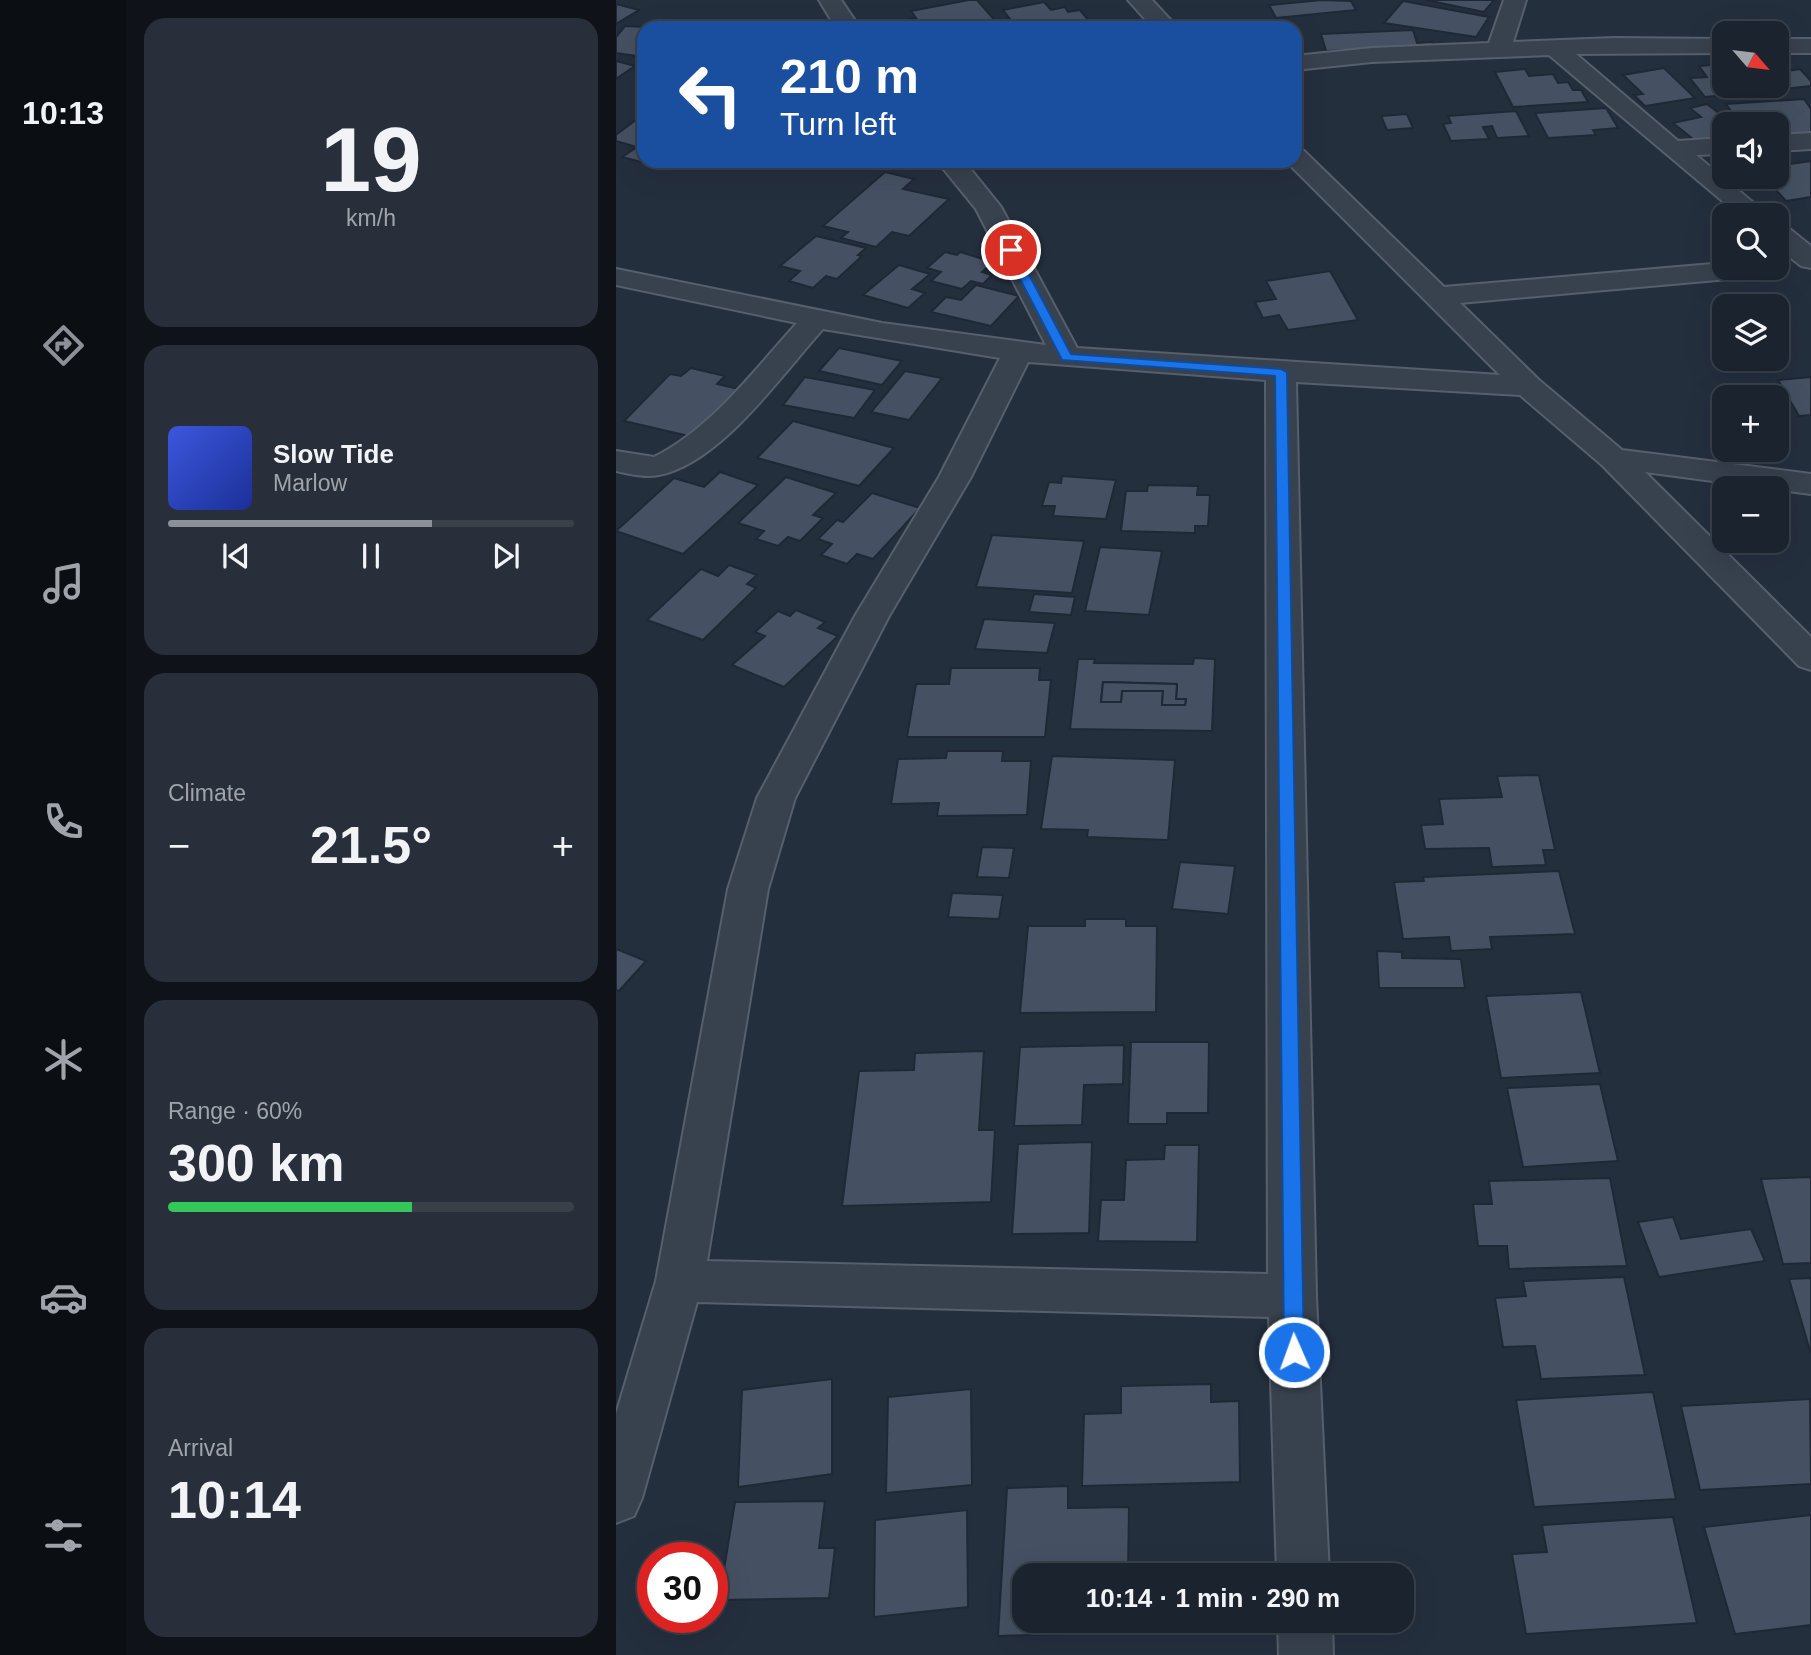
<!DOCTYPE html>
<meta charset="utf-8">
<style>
body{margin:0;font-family:Helvetica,sans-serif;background:#282f3a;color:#f1f3f6;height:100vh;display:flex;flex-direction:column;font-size:26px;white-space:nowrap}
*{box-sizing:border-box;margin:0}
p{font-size:23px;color:#a0a4aa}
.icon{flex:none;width:38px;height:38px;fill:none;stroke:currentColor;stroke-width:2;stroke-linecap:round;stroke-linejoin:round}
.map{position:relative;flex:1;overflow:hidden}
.panel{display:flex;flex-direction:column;gap:18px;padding:18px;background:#0f1319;width:490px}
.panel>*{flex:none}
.hud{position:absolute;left:21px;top:21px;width:665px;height:147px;border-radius:21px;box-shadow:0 7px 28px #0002,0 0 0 2px #39404a;background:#1a4fa0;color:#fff;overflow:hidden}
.needle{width:46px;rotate:118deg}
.fabs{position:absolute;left:1096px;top:21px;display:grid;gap:14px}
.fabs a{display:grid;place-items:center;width:77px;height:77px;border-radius:14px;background:#1b232e;box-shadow:0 7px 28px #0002,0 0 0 2px #39404a;font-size:35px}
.speed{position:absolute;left:21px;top:1542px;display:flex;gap:14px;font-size:35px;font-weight:700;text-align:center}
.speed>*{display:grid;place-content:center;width:91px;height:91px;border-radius:50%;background:#1b232e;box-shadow:0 7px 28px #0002,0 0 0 2px #39404a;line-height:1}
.speed .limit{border:10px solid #d22;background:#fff;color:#111}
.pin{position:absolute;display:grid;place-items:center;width:60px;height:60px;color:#fff;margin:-30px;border:4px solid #fff;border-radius:50%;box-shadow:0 2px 7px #0007}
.me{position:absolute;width:77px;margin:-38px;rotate:358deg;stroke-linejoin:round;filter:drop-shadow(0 0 5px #0008)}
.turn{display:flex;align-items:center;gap:24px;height:147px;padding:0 28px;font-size:32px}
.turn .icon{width:91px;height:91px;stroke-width:2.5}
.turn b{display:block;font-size:49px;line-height:60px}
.big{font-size:52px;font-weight:700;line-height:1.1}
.panel .tile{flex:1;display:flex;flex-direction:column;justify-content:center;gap:10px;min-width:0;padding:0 24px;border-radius:21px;background:#282f3a}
.panel .dial{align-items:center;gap:0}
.dial b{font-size:91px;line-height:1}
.song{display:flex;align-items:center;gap:21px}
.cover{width:84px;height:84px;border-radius:10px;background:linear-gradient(135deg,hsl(230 70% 55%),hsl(230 70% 35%))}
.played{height:7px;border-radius:4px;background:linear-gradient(90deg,#8c9099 65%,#39404a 65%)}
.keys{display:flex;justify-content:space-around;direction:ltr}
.heat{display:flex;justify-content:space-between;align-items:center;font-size:38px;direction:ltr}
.charge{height:10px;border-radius:5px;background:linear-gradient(90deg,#34c759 60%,#39404a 0)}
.trip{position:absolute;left:396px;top:1563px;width:402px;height:70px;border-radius:21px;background:#1b232e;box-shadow:0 7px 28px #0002,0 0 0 2px #39404a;font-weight:700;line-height:70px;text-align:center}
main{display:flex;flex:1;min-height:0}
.menu{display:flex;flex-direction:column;width:126px;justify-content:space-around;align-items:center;background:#0b0e12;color:#a0a4aa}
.menu .icon{width:49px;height:49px}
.menu .selected{color:#8c9099}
.menu b{font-size:32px;color:#f1f3f6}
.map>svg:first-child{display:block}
</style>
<main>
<nav class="menu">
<b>10:13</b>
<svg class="icon selected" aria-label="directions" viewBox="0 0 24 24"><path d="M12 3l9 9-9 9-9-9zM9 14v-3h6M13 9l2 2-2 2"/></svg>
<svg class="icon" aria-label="music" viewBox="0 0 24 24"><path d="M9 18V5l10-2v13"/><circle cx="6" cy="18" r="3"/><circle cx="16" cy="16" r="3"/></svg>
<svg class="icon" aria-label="phone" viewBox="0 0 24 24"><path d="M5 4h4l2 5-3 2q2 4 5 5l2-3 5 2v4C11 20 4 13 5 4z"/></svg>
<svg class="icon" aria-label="climate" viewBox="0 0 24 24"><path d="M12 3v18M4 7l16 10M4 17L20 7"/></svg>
<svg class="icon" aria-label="car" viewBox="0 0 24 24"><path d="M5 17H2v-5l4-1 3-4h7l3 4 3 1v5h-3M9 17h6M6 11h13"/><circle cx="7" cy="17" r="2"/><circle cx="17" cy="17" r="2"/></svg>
<svg class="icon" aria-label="filters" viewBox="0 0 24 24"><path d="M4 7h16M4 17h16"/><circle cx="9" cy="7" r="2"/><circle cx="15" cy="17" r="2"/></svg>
</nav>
<section class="panel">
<div class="tile dial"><b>19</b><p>km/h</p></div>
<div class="tile">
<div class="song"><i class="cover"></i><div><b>Slow Tide</b><p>Marlow</p></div></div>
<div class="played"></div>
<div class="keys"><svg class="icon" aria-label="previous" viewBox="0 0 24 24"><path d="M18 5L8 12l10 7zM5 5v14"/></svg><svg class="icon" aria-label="pause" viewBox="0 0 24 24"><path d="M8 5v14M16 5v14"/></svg><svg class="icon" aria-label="next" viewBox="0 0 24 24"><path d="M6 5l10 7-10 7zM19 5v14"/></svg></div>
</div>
<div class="tile"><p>Climate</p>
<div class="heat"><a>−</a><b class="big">21.5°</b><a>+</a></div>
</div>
<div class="tile"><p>Range · 60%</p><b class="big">300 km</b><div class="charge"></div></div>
<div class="tile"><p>Arrival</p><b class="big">10:14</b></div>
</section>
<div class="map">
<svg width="1195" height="1655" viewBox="0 0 1195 1655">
<rect width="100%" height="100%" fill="#242f3e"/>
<g fill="#455162" stroke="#1f2835" stroke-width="2" fill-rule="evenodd">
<path d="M353,0H361L383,25L288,28L283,21L300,18L295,11Z"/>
<path d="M706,0L735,1L740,10L660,18L653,5Z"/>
<path d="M810,0H878L868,12Z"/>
<path d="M787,1L873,17L860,37L768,23Z"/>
<path d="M428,2L435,10L449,7L452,12L464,10L474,22L461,24L464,28H401L387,10Z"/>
<path d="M0,4L23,10L0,24Z"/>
<path d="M59,22L84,26L83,28H28V57L0,53V37L9,26L49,28Z"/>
<path d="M797,30L801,43L816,42L818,47L710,51L705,34Z"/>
<path d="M1161,59L1172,71L1184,69L1195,81V86L1089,97L1074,78L1091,77L1083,66L1108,64V86H1160Z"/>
<path d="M0,61L19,66L0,79Z"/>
<path d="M1048,68L1079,98L1029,106L1018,95L1027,94L1007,75Z"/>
<path d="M909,69L913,76L937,74L942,83L952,82L957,90H965L972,102L897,107L879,72Z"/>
<path d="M1188,99L1195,109V135L1160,138V124H1124L1110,104Z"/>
<path d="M1091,104L1117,124H1108V137L1082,143L1057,123L1085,117L1074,108Z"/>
<path d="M990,108L1002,128L977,130L980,135L932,138L919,113Z"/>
<path d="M900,111L913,136L881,138L876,126L867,127L873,139L835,141L827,124L835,123L832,116Z"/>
<path d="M791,114L797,128L771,130L765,116Z"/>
<path d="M21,119L28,121V161H36L33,164L6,157L21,147L0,141V135Z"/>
<path d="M1195,161V197L1170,201L1148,177H1160V166Z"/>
<path d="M269,172L298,179L287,189L333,199L293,236L276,232L260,247L225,238L232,232L207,226Z"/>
<path d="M200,236L250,248L242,255L246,256L221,279L210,276L197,288L173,281L184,271L164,266Z"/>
<path d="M329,252L341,255L344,252L377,262L366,272L376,275L367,284L355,281L346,289L315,281L325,272L311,268Z"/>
<path d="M283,265L314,274L296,289L309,293L292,308L247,295Z"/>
<path d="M714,271L742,320L672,330L663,315L647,318L639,302L660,299L650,281Z"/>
<path d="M360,285L403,296L375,326L315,312L330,297L345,300Z"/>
<path d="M223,348L286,361L266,385L203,371Z"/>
<path d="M75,368L109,376L101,384L123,389L77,437L8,421L54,374L65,376Z"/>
<path d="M289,371L326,378L293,420L255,412Z"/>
<path d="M189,377L259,390L238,418L167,405Z"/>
<path d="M1195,377V415L1183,416L1162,380Z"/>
<path d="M177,421L278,448L243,486L141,458Z"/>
<path d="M104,472L142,485L67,554L0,531L58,478L88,487Z"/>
<path d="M446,476L500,480L490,519L437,516L439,506H426L433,482L445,483Z"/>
<path d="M170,477L220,493L197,515L207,518L184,541L172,537L162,546L140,539L148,531L122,523Z"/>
<path d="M532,485L582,486L581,495H594L592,526H579V533L505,531L510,491H531Z"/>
<path d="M256,493L304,508L257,559L241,554L231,564L205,555L216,544L202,539L221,520L227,522Z"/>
<path d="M376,535L468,541L456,593L360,587Z"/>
<path d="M484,547L546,551L533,615L469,611Z"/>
<path d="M113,565L141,575L131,584L140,588L87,640L31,620L85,569L102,576Z"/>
<path d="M418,594L459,597L455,615L413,612Z"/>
<path d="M180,610L209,622L202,628L222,636L168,687L116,665L149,636L139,632L162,611L174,616Z"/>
<path d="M368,619L439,623L431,653L359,649Z"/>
<path d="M578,658L599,659L596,731L454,729L462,659H479L478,663L577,664ZM487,682L561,684L560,699H570L569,705H546L547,691H506L505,702H485Z"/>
<path d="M335,668H424L423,680H435L429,737H291L300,684H333Z"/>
<path d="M487,682L561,684L560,699H570L569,705H546L547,691H506L505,702H485Z"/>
<path d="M331,751H387L386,761H415L411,815L321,816L323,803L275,804L282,759L330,758Z"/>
<path d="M436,756L559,760L552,840L471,837L472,830L425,829Z"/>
<path d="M923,775L939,850H927L930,865L876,867L873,848L809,849L805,825L827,824L823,799L886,797L881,776Z"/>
<path d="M366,847L398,848L393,878L361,877Z"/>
<path d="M564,862L619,866L612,914L556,909Z"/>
<path d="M943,871L959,934L874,937L876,949L835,951L833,937L787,939L778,882L808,881L807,877Z"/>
<path d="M336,893L387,895L383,919L332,917Z"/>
<path d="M469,919H510V926H541L540,1012L404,1013L412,926H469Z"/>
<path d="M0,949L30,961L3,991L0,990Z"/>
<path d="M761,951L786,952V958L845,959L849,988H763Z"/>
<path d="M965,992L984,1073L885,1078L870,996Z"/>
<path d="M515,1042H593L592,1113H551V1124H512Z"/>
<path d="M508,1045L507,1084L468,1085L466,1125L398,1126L404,1047Z"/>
<path d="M368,1051L363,1130H379L375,1202L226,1206L243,1071L298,1070L299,1053Z"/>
<path d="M984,1084L1002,1161L907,1167L891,1088Z"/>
<path d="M476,1142L473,1233L396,1234L402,1144Z"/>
<path d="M549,1145H583L581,1242L482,1241L485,1200H508L510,1160L548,1159Z"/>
<path d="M1195,1177V1263L1167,1264L1145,1179Z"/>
<path d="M994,1178L1011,1266L893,1269L891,1246H862L857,1204H876L873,1181Z"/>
<path d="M1057,1217L1065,1239L1135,1229L1149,1261L1043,1277L1022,1222Z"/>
<path d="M1008,1277L1029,1375L925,1379L919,1346L887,1347L879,1298L910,1296L907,1281Z"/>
<path d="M1195,1278V1354L1173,1279Z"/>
<path d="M216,1379V1474L122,1487L126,1390Z"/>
<path d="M595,1384V1402L623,1401L624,1482L466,1486L468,1414L505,1413V1386Z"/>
<path d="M355,1389L356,1485L270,1493L272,1397Z"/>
<path d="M1037,1392L1060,1499L918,1507L900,1400Z"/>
<path d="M1194,1399L1195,1484L1084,1490L1065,1406Z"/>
<path d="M452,1486V1508L513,1507L512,1575H408V1620H477V1633L382,1636L391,1488Z"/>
<path d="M209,1501L203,1548H219L213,1598L103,1600L119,1502Z"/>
<path d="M351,1510L352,1607L258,1617L259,1520Z"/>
<path d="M1195,1515V1625L1119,1634L1088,1527Z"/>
<path d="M1057,1517L1081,1623L910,1634L896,1554L931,1552L926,1525Z"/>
</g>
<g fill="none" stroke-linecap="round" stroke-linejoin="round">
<defs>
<g id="street">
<path d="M203,0H225L244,28H220Z"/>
<path d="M512,0H536L562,28H537Z"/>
<path d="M888,0H910L897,42L998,38L1108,39V53L960,54L1062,141L1108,138V154L1080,155L1152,215H1123L933,55L756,62L679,70V56L756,48L873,43Z"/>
<rect x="1160" y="39" width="35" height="14"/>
<path d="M1195,133V149L1160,151V135Z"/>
<path d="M679,148L688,151L828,287L1108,263V268H1160L1156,274L1146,276L844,303L923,380L1006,450L1195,474V494L1029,472L1195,637V670L1183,666L986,465L904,395L680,382L700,1296L713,1575H661L653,1317L81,1302L26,1498L18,1516L0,1523V1414L40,1281L112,889L141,798L239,616L323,477L384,358L207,329C166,374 105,463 43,475C29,478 14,474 0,471V451L38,457C96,428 138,370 181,323L0,285V269L266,323L430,345L360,209L321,161H348L385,207L461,348L884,375L670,161H679ZM412,362L650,380L652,1274L91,1261L152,889L179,798L273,616L355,477Z"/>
<path d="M1160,224L1170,226L1195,246V268L1185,266L1160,246Z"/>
<path d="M662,1620H716L717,1655H663Z"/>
</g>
</defs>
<use href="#street" stroke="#565f6c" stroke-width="4"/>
<use href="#street" fill="#38414e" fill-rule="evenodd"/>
</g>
<path fill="#1a73e8" stroke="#114b97" stroke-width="2" d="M395,246L400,250L455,354L665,369L671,372L688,1352L685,1358L678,1361L671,1358L668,1352L659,376L446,360L389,250Z"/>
</svg>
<div class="fabs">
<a><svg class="needle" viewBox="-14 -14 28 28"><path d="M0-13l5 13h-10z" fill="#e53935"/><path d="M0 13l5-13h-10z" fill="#a0a4aa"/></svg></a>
<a><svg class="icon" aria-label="sound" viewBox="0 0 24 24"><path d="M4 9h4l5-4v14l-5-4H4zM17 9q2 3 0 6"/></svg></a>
<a><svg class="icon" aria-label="search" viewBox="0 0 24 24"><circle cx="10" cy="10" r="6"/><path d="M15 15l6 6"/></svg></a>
<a><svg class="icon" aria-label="layers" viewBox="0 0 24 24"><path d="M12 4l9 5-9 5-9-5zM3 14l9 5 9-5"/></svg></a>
<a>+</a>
<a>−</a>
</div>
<div class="speed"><div class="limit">30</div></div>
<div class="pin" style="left:395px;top:250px;background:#d93025"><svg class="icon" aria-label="arrive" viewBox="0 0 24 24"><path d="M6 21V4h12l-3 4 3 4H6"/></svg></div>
<svg class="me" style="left:678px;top:1352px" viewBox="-20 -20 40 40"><circle r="17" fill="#1a73e8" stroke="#fff" stroke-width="3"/><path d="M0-11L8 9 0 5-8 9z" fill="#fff"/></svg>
<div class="trip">10:14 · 1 min · 290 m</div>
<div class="hud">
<div class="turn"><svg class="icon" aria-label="left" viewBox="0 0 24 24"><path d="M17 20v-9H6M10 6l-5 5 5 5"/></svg><div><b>210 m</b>Turn left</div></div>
</div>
</div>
</main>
